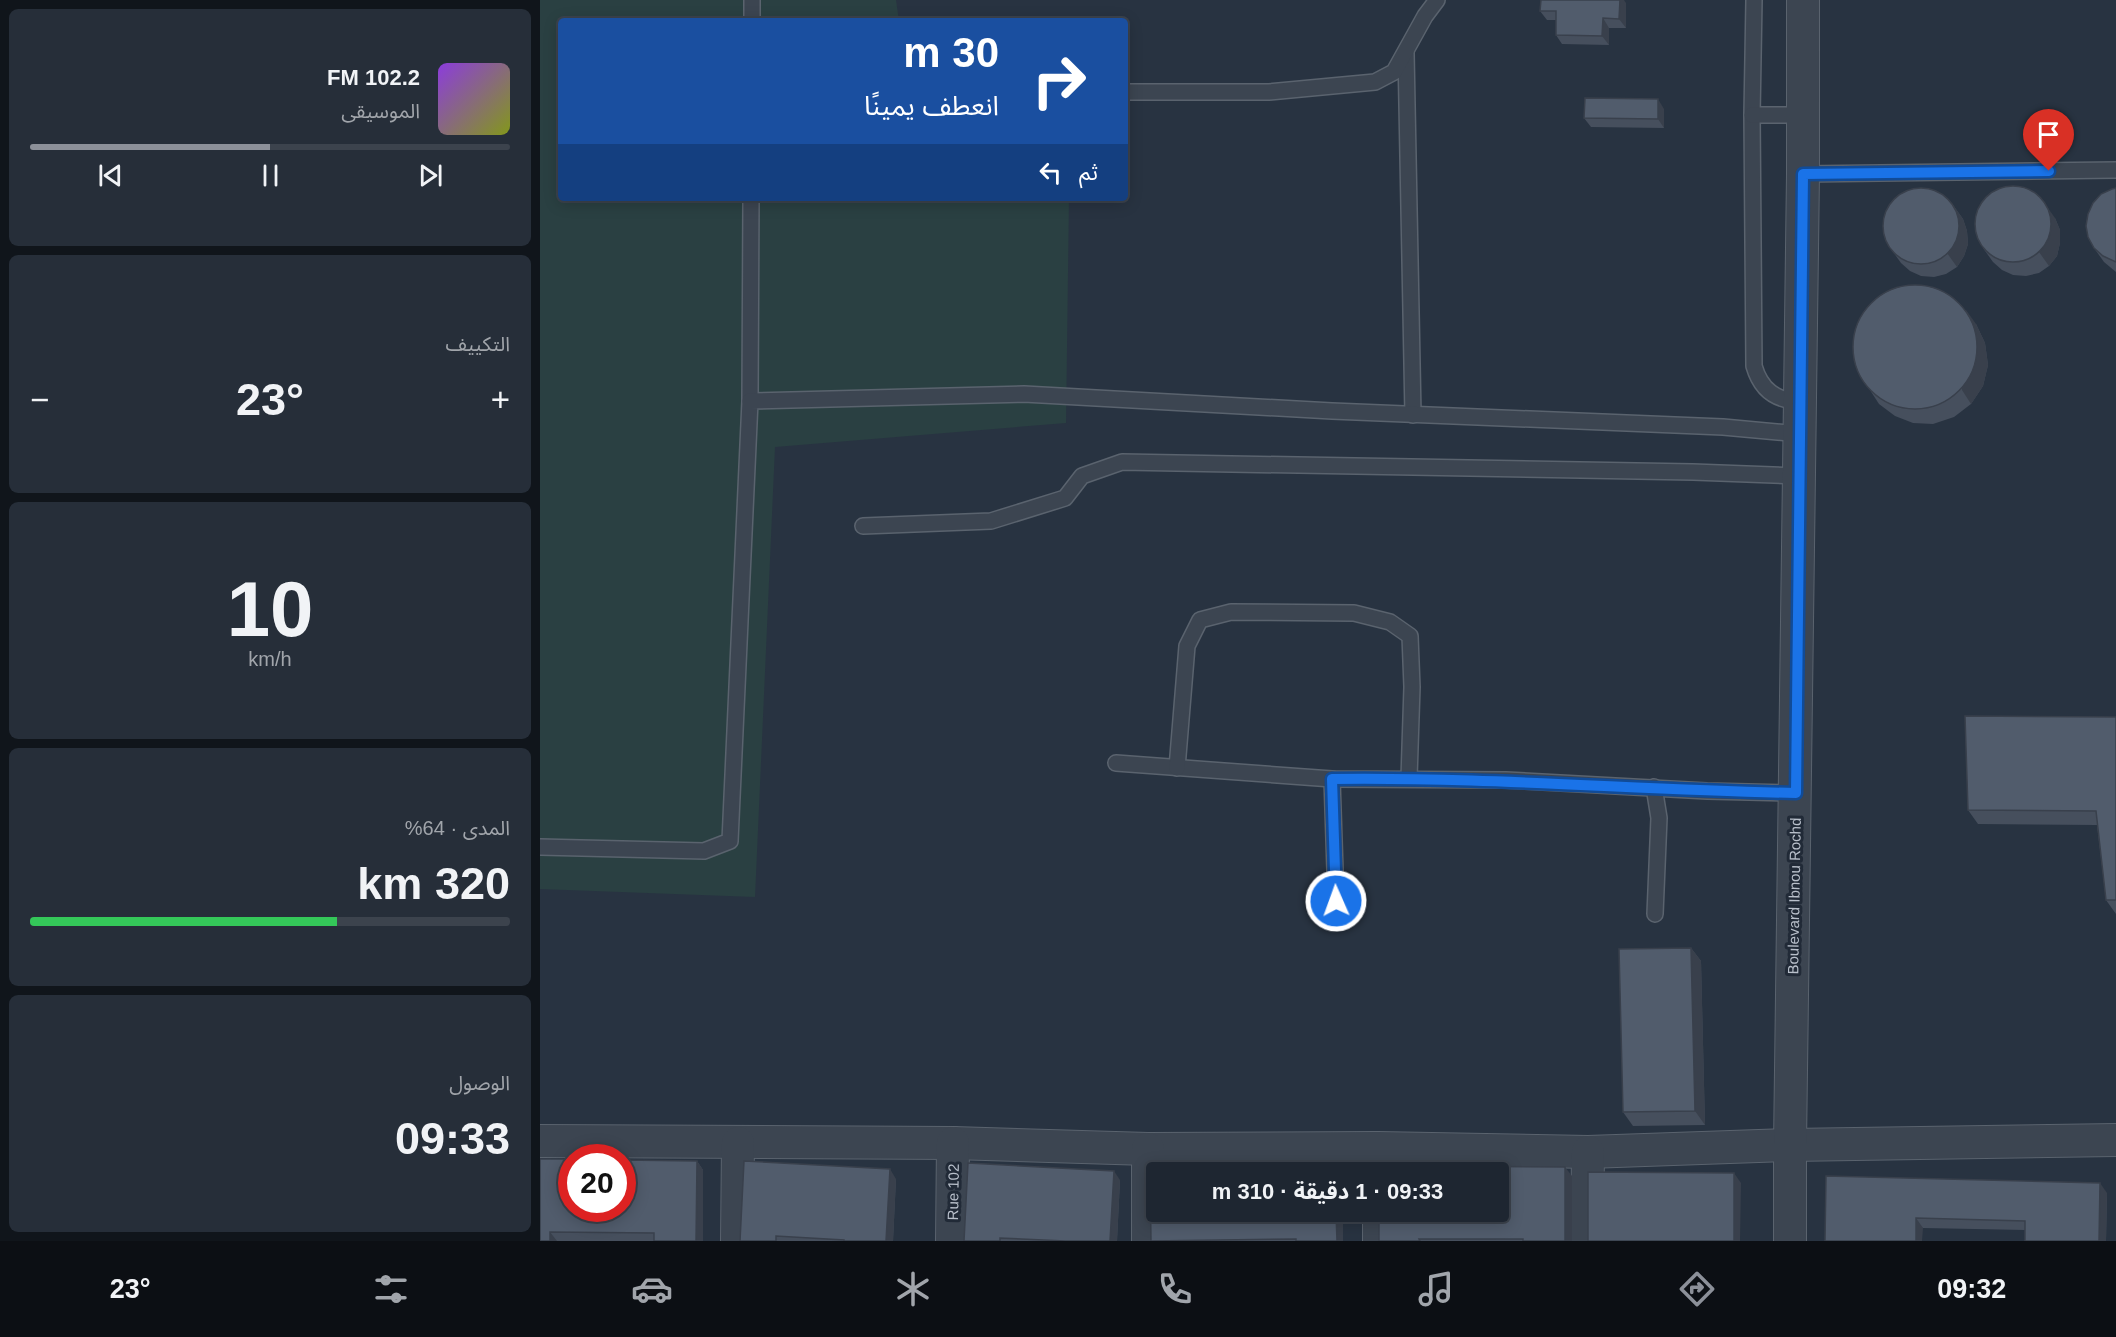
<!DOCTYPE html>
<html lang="ar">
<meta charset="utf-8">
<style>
body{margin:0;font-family:Helvetica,"Noto Sans Arabic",sans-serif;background:#262e39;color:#f1f3f6;direction:rtl;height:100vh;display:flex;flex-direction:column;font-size:22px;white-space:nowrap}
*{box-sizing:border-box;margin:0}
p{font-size:20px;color:#a1a5ab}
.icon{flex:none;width:33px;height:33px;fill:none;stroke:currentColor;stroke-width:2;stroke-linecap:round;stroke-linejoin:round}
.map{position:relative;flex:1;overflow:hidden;direction:ltr}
.sheet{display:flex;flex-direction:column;gap:9px;padding:9px;background:#10151b;width:540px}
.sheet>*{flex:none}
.guide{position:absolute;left:18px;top:18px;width:570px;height:183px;border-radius:6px;box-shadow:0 3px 15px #0003,0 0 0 2px #3c434d;direction:rtl;background:#1a4fa0;color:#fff;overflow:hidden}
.speed{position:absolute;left:18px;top:1144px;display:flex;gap:12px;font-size:30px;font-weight:700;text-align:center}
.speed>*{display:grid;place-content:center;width:78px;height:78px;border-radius:50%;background:#1e2631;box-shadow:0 3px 15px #0003,0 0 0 2px #3c434d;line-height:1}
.speed .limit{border:9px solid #d22;background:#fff;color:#111}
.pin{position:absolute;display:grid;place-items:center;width:51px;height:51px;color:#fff;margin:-62px -26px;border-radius:50% 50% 50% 0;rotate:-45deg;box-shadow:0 0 6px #0007}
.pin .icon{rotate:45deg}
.me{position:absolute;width:66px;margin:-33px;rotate:358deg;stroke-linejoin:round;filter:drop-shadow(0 0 4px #0008)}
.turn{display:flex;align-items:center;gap:21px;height:126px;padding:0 30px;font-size:27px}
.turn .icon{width:78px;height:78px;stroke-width:2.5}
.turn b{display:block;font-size:42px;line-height:51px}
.then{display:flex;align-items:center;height:57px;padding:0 30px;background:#0003;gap:12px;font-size:22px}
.big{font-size:45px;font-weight:700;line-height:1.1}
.sheet .tile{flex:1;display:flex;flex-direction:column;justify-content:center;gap:9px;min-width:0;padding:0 21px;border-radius:9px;background:#262e39}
.sheet .dial{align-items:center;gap:0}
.dial b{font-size:78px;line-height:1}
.song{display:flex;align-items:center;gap:18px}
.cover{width:72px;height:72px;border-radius:9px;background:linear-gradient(135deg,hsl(270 70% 55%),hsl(70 70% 35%))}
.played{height:6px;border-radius:3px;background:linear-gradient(90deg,#8c9099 50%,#3c434d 50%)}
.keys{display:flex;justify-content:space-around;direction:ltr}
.heat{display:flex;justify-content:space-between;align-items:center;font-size:33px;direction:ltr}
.charge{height:9px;border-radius:4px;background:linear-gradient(90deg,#34c759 64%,#3c434d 0)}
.trip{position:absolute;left:606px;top:1162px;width:363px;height:60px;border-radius:6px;background:#1e2631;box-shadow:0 3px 15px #0003,0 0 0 2px #3c434d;font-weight:700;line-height:60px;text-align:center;direction:rtl}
.dock{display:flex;height:96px;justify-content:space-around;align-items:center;background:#0c0f14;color:#a1a5ab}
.dock .icon{width:42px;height:42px}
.dock .on{color:#8c9099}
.dock b{font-size:27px;color:#f1f3f6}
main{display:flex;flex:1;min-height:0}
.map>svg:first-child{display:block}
</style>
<main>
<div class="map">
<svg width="1576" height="1241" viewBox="0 0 1576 1241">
<rect width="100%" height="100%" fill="#283341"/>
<path fill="#2a4042" d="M0,0H356L359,21H21V198H529L526,423L235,447L215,897L0,889Z"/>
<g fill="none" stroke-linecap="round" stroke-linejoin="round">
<defs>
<g id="service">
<path d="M1214,0L1212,115L1214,366C1221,390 1236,401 1260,401"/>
<path d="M212,21V0"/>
<path d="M866,53L873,415"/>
<path d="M585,92H729L835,82L854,72L885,16L897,0"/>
<path d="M1212,115H1263"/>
<path d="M1263,174L1576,170"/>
<path d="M210,401L211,198"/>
<path d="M323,526L451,521L525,498L542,476L582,462L1153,472L1259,476"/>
<path d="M576,763L792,779L966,780L1167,791L1256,793"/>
<path d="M637,768L647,646L660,620L691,612L814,613L850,622L870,636L872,687L869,778"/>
<path d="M792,779L796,901"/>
<path d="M1114,787L1119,818L1115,914"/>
<path d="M0,847L164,851L190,841L210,401L484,394L792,411L1183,427L1260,434"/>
</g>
<g id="minor">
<path d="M0,1141L413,1143L608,1149L838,1148L1048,1152L1250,1145L1576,1140"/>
<path d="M839,1212V1241"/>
<path d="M197,1241L198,1143"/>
<path d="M412,1241L413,1143"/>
<path d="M608,1241V1149"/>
<path d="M1047,1241L1048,1152"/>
<path d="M1250,1241V1145L1263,174V0"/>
</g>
</defs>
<use href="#service" stroke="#5a636e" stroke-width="18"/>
<use href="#minor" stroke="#5a636e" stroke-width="34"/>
<use href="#service" stroke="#3c4551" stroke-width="15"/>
<use href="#minor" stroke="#3c4551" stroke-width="32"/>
</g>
<g fill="#464f5d">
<path d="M1086,3V28H1069V45L1022,44L1016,35V20H1007L1000,11Z"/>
<path d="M1124,109V128L1051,127L1044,118Z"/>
<path d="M1576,188V272L1564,262L1554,248Z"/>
<path d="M1413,205L1423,219L1427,231L1428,244L1424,256L1417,267L1406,274L1394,277L1381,276L1370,271L1361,263L1351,249Z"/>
<path d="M1515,218L1520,230V243L1517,256L1509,266L1499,273L1486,276L1473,275L1462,270L1453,262L1443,248Z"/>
<path d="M1436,324L1445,343L1448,365L1443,386L1431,404L1414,417L1393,424L1373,423L1355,416L1339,404L1319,373Z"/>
<path d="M1576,717V914L1566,900L1557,825L1438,824L1428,810Z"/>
<path d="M1151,948L1161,961L1165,1125L1093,1126L1083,1112Z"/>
<path d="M0,1159L157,1161L163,1170V1241H0Z"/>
<path d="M1032,1176V1241H839Z"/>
<path d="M1286,1176L1567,1193L1566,1241H1485V1230L1383,1228Z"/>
<path d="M356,1179L353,1241H200Z"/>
<path d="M580,1180L577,1241H424Z"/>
<path d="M616,1212H803V1241H611Z"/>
</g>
<g fill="#39404c">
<path d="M1080,0H1084L1086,3V28L1079,19Z"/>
<path d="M1063,18L1069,28V45L1062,36Z"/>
<path d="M1118,99L1124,109V128L1118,119Z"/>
<path d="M1505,204L1515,218L1520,230V243L1517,256L1509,266L1499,252Z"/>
<path d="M1413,205L1423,219L1427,231L1428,244L1424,256L1417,267L1407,253Z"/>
<path d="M1426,310L1436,324L1445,343L1448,365L1443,386L1431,404L1422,390Z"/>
<path d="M1151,948L1161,961L1165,1125L1155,1111Z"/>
<path d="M157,1161L163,1170V1241H156Z"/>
<path d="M1025,1167L1032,1176V1241H1025Z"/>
<path d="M350,1169L356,1179L353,1241H346Z"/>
<path d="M574,1171L580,1180L577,1241H570Z"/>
<path d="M1194,1173L1201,1183L1200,1241H1194Z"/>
<path d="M1560,1183L1567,1193L1566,1241H1559Z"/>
<path d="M796,1212H803V1241H797Z"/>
<path d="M1376,1218L1383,1228L1382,1241H1376Z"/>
<path d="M10,1232L17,1241H10Z"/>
</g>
<g fill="#515c6c" stroke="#39404c" stroke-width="1.5">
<path d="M1001,0H1080L1079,19L1063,18L1062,36L1016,35V11H1000Z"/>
<path d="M1045,98L1118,99V119L1044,118Z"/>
<circle cx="1473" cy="224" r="38"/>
<path d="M1576,188V262L1563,256L1554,248L1548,237L1546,226L1548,214L1553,203L1561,194L1572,189Z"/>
<circle cx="1381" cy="226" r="38"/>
<circle cx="1375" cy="347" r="62"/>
<path d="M1425,716L1576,717V900H1566L1556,811L1428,810Z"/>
<path d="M1151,948L1155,1111L1083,1112L1079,949Z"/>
<path d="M0,1159H32V1209H82V1160L157,1161L156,1241H114V1233L10,1232V1241H0Z"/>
<path d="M204,1161L350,1169L346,1241H304V1240L236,1236V1241H200Z"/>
<path d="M428,1163L574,1171L570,1241H525L460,1238V1241H424Z"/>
<path d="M879,1166L1025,1167V1241H983V1239H879L880,1241H839V1212H958V1173H879Z"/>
<path d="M796,1167V1173H616V1212H796L797,1241H756V1239L611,1241L610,1168Z"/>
<path d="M1048,1172L1194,1173V1241H1048Z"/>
<path d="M1286,1176L1560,1183L1559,1241H1485V1221L1376,1218V1241H1285Z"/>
</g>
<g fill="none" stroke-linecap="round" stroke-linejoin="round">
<defs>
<path id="route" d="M796,901L792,779C947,777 1101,790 1256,793L1263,174L1509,171"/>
</defs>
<use href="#route" stroke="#114b97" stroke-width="15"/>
<use href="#route" stroke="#1a73e8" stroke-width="10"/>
</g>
<g text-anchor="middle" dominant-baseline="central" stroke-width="6" stroke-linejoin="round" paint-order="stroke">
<g font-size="15" fill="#b9c0cb" stroke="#212a37">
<text transform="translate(1254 896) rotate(-89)">Boulevard Ibnou Rochd</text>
<text transform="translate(413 1192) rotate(-89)">Rue 102</text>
</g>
</g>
</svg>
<div class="speed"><div class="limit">20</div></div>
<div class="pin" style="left:1509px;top:171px;background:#d93025"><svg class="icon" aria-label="arrive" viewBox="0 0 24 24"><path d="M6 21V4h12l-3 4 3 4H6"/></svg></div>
<svg class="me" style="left:796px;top:901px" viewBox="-20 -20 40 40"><circle r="17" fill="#1a73e8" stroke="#fff" stroke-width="3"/><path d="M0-11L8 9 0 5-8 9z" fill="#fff"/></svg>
<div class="trip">09:33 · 1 دقيقة · 310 m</div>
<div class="guide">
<div class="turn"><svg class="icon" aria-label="right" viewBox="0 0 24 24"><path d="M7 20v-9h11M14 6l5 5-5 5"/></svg><div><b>30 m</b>انعطف يمينًا</div></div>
<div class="then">ثم<svg class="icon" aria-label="left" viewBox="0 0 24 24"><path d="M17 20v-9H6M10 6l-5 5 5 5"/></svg></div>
</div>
</div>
<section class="sheet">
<div class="tile">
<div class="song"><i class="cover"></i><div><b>102.2 FM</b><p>الموسيقى</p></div></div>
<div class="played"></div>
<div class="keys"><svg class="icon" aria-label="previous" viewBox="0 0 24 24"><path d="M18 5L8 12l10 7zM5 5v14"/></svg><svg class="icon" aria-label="pause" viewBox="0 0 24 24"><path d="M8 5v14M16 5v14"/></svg><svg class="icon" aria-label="next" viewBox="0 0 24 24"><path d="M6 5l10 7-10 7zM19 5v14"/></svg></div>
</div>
<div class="tile"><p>التكييف</p>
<div class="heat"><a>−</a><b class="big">23°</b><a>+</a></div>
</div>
<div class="tile dial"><b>10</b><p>km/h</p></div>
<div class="tile"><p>المدى · 64%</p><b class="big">320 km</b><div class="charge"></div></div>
<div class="tile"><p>الوصول</p><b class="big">09:33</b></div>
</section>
</main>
<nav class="dock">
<b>09:32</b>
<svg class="icon on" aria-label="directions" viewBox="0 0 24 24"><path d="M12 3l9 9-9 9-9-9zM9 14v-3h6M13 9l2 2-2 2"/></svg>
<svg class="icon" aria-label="music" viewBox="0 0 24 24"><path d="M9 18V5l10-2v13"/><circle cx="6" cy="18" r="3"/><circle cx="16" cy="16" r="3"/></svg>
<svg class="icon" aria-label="phone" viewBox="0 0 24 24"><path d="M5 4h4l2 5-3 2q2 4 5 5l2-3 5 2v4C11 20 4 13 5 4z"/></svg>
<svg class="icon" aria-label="climate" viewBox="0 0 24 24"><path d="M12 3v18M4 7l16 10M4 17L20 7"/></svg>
<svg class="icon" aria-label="car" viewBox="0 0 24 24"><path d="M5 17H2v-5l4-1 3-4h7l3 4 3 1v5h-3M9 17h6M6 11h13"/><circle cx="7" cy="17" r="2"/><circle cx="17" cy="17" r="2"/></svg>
<svg class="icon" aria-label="filters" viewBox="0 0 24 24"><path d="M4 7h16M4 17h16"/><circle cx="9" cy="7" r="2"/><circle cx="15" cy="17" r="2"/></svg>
<b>23°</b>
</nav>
